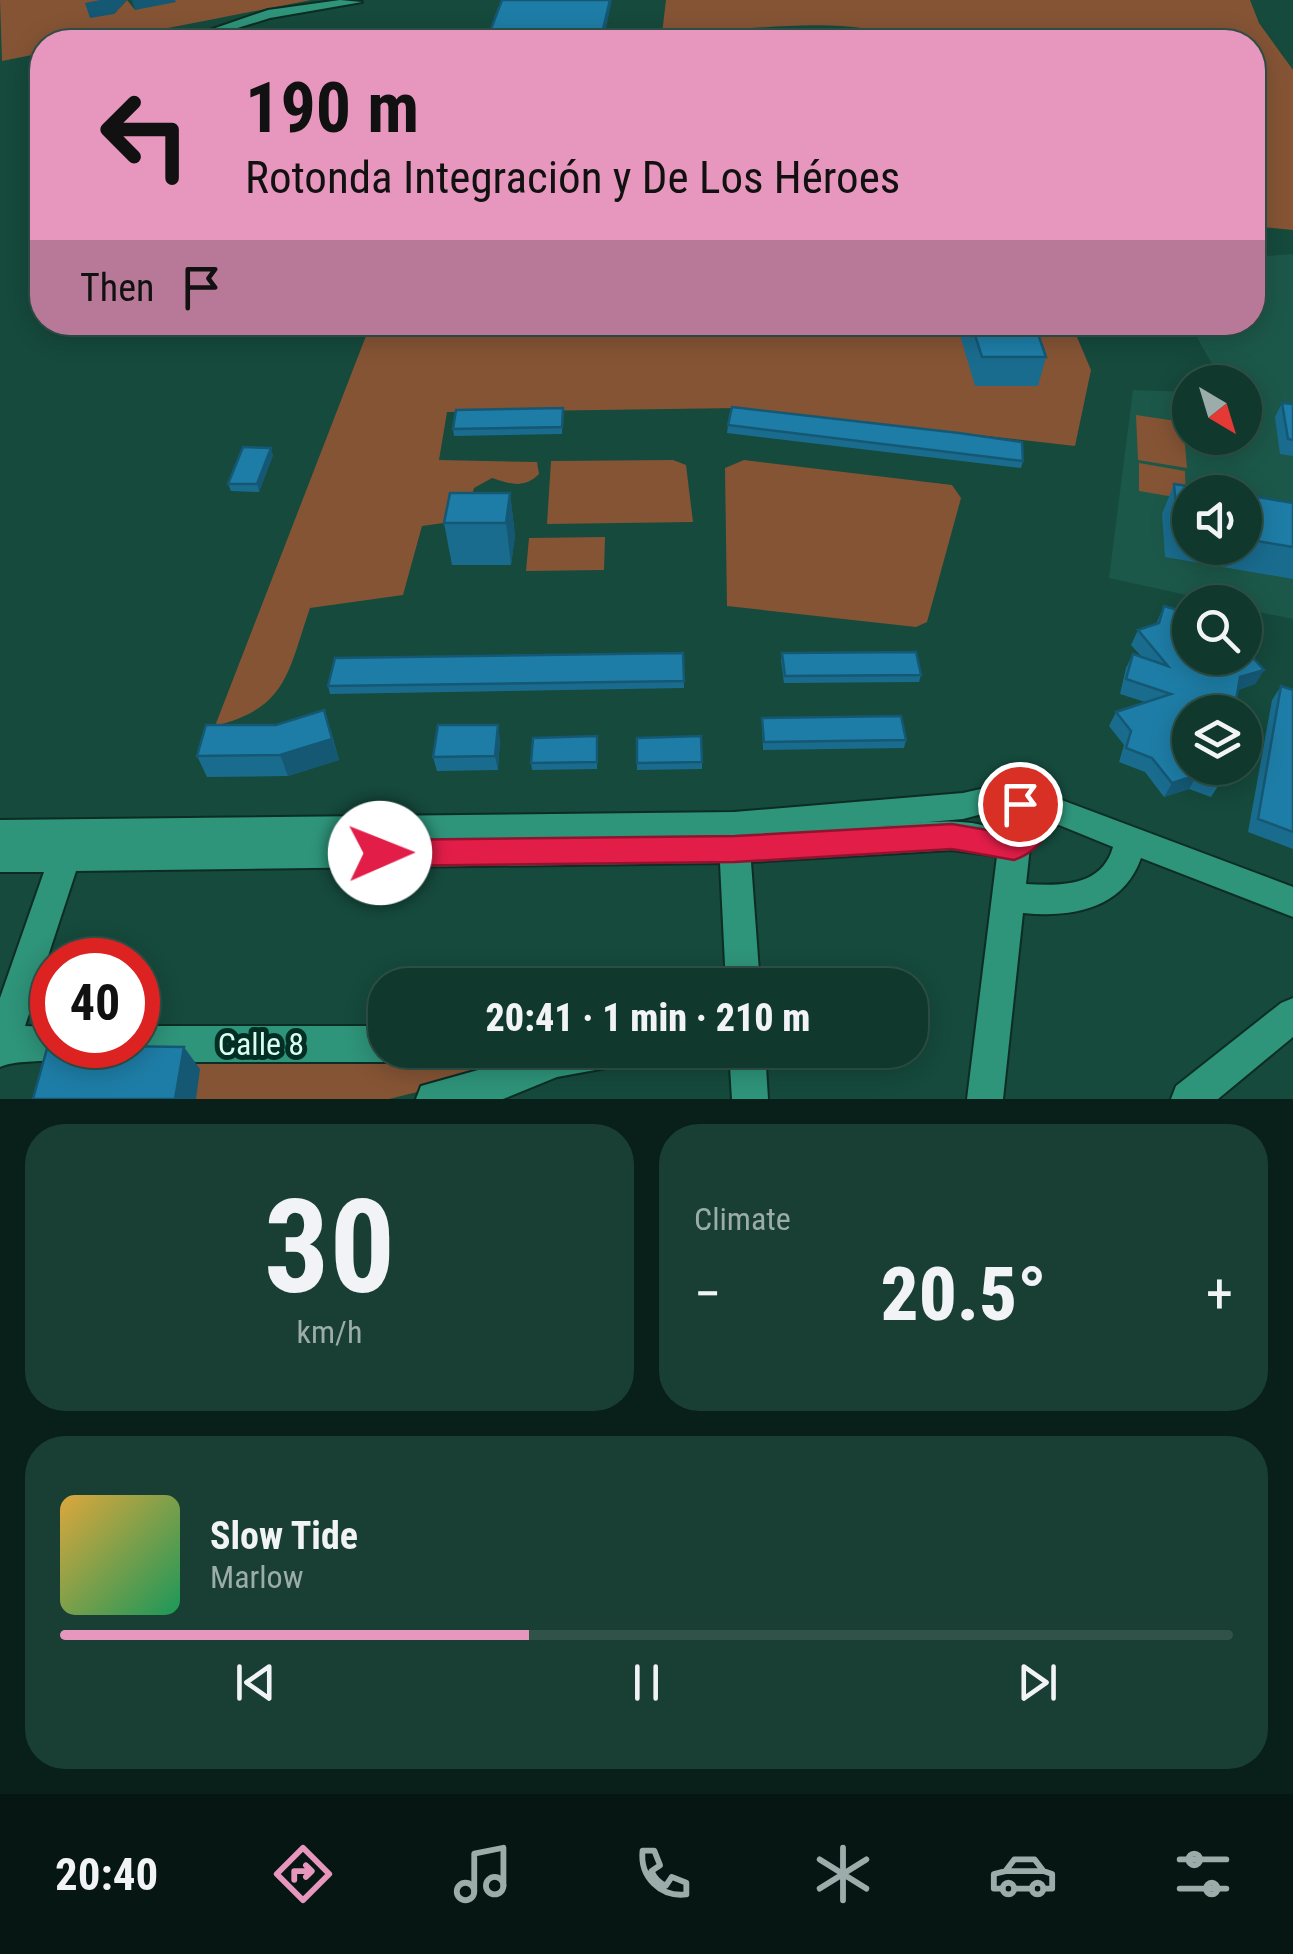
<!DOCTYPE html>
<meta charset="utf-8">
<style>
body{margin:0;font-family:"Roboto Condensed",sans-serif;background:#193f35;color:#f1f3f6;height:100vh;display:flex;flex-direction:column;font-size:38px;white-space:nowrap}
*{box-sizing:border-box;margin:0}
p{font-size:32px;color:#9cacaa}
.icon{flex:none;width:55px;height:55px;fill:none;stroke:currentColor;stroke-width:2;stroke-linecap:round;stroke-linejoin:round}
.map{position:relative;height:1099px;overflow:hidden}
.details{display:flex;flex-direction:column;gap:25px;padding:25px;background:#091f19;flex:1}
.details>*{flex:none}
.top-card{position:absolute;left:30px;top:30px;width:1235px;height:305px;border-radius:40px;box-shadow:0 5px 25px #0003,0 0 0 2px #305249;background:#e797bd;color:#111;overflow:hidden}
.needle{width:65px;rotate:142deg}
.fabs{position:absolute;left:1172px;top:365px;display:grid;gap:20px}
.fabs a{display:grid;place-items:center;width:90px;height:90px;border-radius:50%;background:#10382d;box-shadow:0 5px 25px #0003,0 0 0 2px #305249;font-size:50px}
.speed{position:absolute;left:30px;top:938px;display:flex;gap:20px;font-size:50px;font-weight:700;text-align:center}
.speed>*{display:grid;place-content:center;width:130px;height:130px;border-radius:50%;background:#10382d;box-shadow:0 5px 25px #0003,0 0 0 2px #305249;line-height:1}
.speed .limit{border:15px solid #d22;background:#fff;color:#111}
.pin{position:absolute;display:grid;place-items:center;width:85px;height:85px;color:#fff;margin:-42px;border:5px solid #fff;border-radius:50%;box-shadow:0 2px 10px #0007}
.me{position:absolute;width:110px;margin:-55px;rotate:89deg;stroke-linejoin:round;filter:drop-shadow(0 0 8px #0008)}
.turn{display:flex;align-items:center;gap:35px;height:210px;padding:0 50px;font-size:45px}
.turn .icon{width:130px;height:130px;stroke-width:2.5}
.turn b{display:block;font-size:70px;line-height:85px}
.then{display:flex;align-items:center;height:95px;padding:0 50px;background:#0003;gap:20px;font-size:38px}
.big{font-size:75px;font-weight:800;line-height:1.1}
.details .widget{flex:1;display:flex;flex-direction:column;justify-content:center;gap:15px;min-width:0;padding:0 35px;border-radius:40px;background:#193f35}
.details .dial{align-items:center;gap:0}
.dial b{font-size:130px;line-height:1}
.song{display:flex;align-items:center;gap:30px}
.cover{width:120px;height:120px;border-radius:15px;background:linear-gradient(135deg,hsl(40 70% 55%),hsl(150 70% 35%))}
.played{height:10px;border-radius:5px;background:linear-gradient(90deg,#e797bd 40%,#305249 40%)}
.keys{display:flex;justify-content:space-around;direction:ltr}
.heat{display:flex;justify-content:space-between;align-items:center;font-size:55px;direction:ltr}
.details .tiles{flex:1;display:grid;gap:25px;grid-template-columns:1fr 1fr}
.widget:last-child{grid-column:span 2}
.trip{position:absolute;left:368px;top:968px;width:560px;height:100px;border-radius:40px;background:#10382d;box-shadow:0 5px 25px #0003,0 0 0 2px #305249;font-weight:800;line-height:100px;text-align:center}
.menu{display:flex;height:160px;justify-content:space-around;align-items:center;background:#061612;color:#9cacaa}
.menu .icon{width:70px;height:70px}
.menu .selected{color:#e797bd}
.menu b{font-size:45px;color:#f1f3f6}
.map>svg:first-child{display:block}
</style>
<div class="map">
<svg width="1293" height="1099" viewBox="0 0 1293 1099">
<rect width="100%" height="100%" fill="#154a3c"/>
<path fill="#1c5849" fill-rule="evenodd" d="M1293,254V619L1245,609V602H1218L1109,578L1133,390L1190,392V438H1245V382H1222L1189,323L1252,322L1253,257ZM1190,492H1245V548H1190Z"/>
<g fill="#855435">
<path d="M0,0H107L114,14L127,0L135,10L166,0H311L97,42H42V53L2,61Z"/>
<path d="M666,0H1250L1259,23L1293,70V230L1253,226L1252,42H909C858,17 787,27 731,29L719,42H661Z"/>
<path d="M675,322L677,331L898,332L897,323H1071L1091,370L1075,446L739,408L447,412L439,460L537,462L539,474C524,489 510,484 492,478L474,488L465,520L422,526L403,595L310,608C288,671 288,708 215,726L371,323Z"/>
<path d="M1136,415L1183,422L1187,468L1138,460Z"/>
<path d="M673,460L686,465L693,522L547,524L551,461Z"/>
<path d="M744,460L952,485L961,498L927,622L916,627L727,606L725,468Z"/>
<path d="M1139,463L1185,471L1186,499L1139,491Z"/>
<path d="M605,537L604,570L526,571L529,538Z"/>
<path d="M71,1059H489L487,1075L389,1099H61Z"/>
</g>
<g fill="none" stroke-linecap="round" stroke-linejoin="round">
<defs>
<g id="minor">
<path d="M340,0L362,2L270,18L205,38L198,34L268,10Z"/>
<path d="M994,786L1005,790L1009,799L1005,808L963,819L882,826C919,824 975,813 1007,836L1014,833L1025,837L1030,847L1026,884C1060,886 1102,887 1113,847L1059,825L1033,831L1022,827L1018,818L1022,809L1059,799L1293,887V917L1141,858C1123,909 1072,918 1023,913L1003,1099H967L997,856L952,850L751,862L760,985H726L720,863L76,871L25,1026L52,1027V1045H69L64,1056C43,1065 21,1058 0,1067V998L44,872H0V820L734,812L963,793Z"/>
<path d="M1293,998V1037L1218,1099H1171L1176,1086L1281,1003Z"/>
<path d="M138,1026H385V1050H400L397,1056L385,1062H138L126,1056L121,1045H138Z"/>
<path d="M497,1050H645L639,1062L557,1077L503,1099H416L421,1086L503,1063Z"/>
<path d="M729,1050H765L768,1099H732Z"/>
</g>
</defs>
<use href="#minor" stroke="#0d2d24" stroke-width="4"/>
<use href="#minor" fill="#2e947a" fill-rule="evenodd"/>
</g>
<g fill="#1a6c8f">
<path d="M958,322H1034L1046,357L1038,386H975L957,325Z"/>
<path d="M1282,403L1293,404V456L1280,454L1275,417Z"/>
<path d="M563,408L562,434L454,436L453,429Z"/>
<path d="M728,425L1023,461L1021,468L727,433Z"/>
<path d="M273,455L259,492L231,491L228,484Z"/>
<path d="M1174,484L1190,492V548H1245V495L1293,503V579L1165,557L1162,514Z"/>
<path d="M510,493L515,536L511,565H452L444,523Z"/>
<path d="M1164,606L1246,650L1264,670L1255,684L1238,690L1190,712L1240,770L1221,777L1220,783L1211,797L1189,789L1164,797L1145,772L1119,762L1124,745L1109,726L1116,712L1145,702L1120,694L1126,668L1133,654L1142,657L1131,645L1138,630L1156,624Z"/>
<path d="M683,653L684,688L330,694L328,686Z"/>
<path d="M782,653L921,675L919,682L784,683L781,661Z"/>
<path d="M1281,686L1293,690V849L1248,832L1272,700Z"/>
<path d="M762,718L906,740L904,748L763,750Z"/>
<path d="M331,731L339,760L288,776L207,777L197,756Z"/>
<path d="M597,736V769L532,770L531,763Z"/>
<path d="M637,738L702,762V769L637,770Z"/>
<path d="M500,739L498,770L437,771L433,757Z"/>
</g>
<g fill="#155874">
<path d="M100,0H127L114,14L90,18L85,3Z"/>
<path d="M132,0H175L176,2L135,10Z"/>
<path d="M610,0H612L603,42H600Z"/>
<path d="M271,448L273,455L259,492L257,484Z"/>
<path d="M510,493L515,536L511,565L506,523Z"/>
<path d="M1264,670L1255,684L1232,692L1240,677Z"/>
<path d="M324,710L339,760L288,776L280,755Z"/>
<path d="M498,725L500,739L498,770L495,756Z"/>
<path d="M1222,768H1242L1240,770L1214,779Z"/>
<path d="M1197,775L1189,789L1164,797L1172,783Z"/>
<path d="M184,1047L200,1069L196,1099H175Z"/>
</g>
<g fill="#1e7da6" stroke="#155874" stroke-width="2.5">
<path d="M502,0H610L600,42H486Z"/>
<path d="M971,322H1034L1046,357H982Z"/>
<path d="M1282,403L1293,404V440L1288,439Z"/>
<path d="M732,407L959,433L1022,442L1023,461L728,425Z"/>
<path d="M563,408L562,427L453,429L456,410Z"/>
<path d="M243,447L271,448L257,484H228Z"/>
<path d="M1174,484L1226,492H1190V530L1178,528Z"/>
<path d="M450,493H510L506,523H444Z"/>
<path d="M1245,495L1293,503V547L1245,539Z"/>
<path d="M1164,606L1190,614V658H1245V632L1249,633L1246,650L1264,670L1240,677L1234,712H1190V768H1223L1220,783L1197,775L1172,783L1152,758L1126,748L1131,731L1116,712L1171,694L1126,679L1133,654L1168,666L1138,630L1159,623Z"/>
<path d="M916,652L921,675L785,676L782,653Z"/>
<path d="M683,653L684,681L328,686L335,658Z"/>
<path d="M1281,686L1293,690V832L1258,819Z"/>
<path d="M324,710L332,739L280,755L197,756L206,725H276Z"/>
<path d="M901,716L906,740L764,742L762,718Z"/>
<path d="M438,725H498L495,756L433,757Z"/>
<path d="M597,736V762L531,763L533,738Z"/>
<path d="M701,736L702,762L637,763V738Z"/>
<path d="M48,1045L184,1047L175,1099H33Z"/>
</g>
<path fill="#e11d48" stroke="#92132f" stroke-width="2.5" d="M1020,793C1064,808 1051,847 1014,860L952,849L735,862L380,866L370,862L366,853L370,844L380,840L735,836L952,824L1011,834L1020,829L1007,804L1011,796Z"/>
<g text-anchor="middle" dominant-baseline="central" stroke-width="10" stroke-linejoin="round" paint-order="stroke">
<g font-size="32" fill="#dafdf1" stroke="#022e23">
<text x="261" y="1044">Calle 8</text>
</g>
</g>
</svg>
<div class="fabs">
<a><svg class="needle" viewBox="-14 -14 28 28"><path d="M0-13l5 13h-10z" fill="#e53935"/><path d="M0 13l5-13h-10z" fill="#9cacaa"/></svg></a>
<a><svg class="icon" aria-label="sound" viewBox="0 0 24 24"><path d="M4 9h4l5-4v14l-5-4H4zM17 9q2 3 0 6"/></svg></a>
<a><svg class="icon" aria-label="search" viewBox="0 0 24 24"><circle cx="10" cy="10" r="6"/><path d="M15 15l6 6"/></svg></a>
<a><svg class="icon" aria-label="layers" viewBox="0 0 24 24"><path d="M12 4l9 5-9 5-9-5zM3 14l9 5 9-5"/></svg></a>
</div>
<div class="speed"><div class="limit">40</div></div>
<div class="pin" style="left:1020px;top:804px;background:#d93025"><svg class="icon" aria-label="arrive" viewBox="0 0 24 24"><path d="M6 21V4h12l-3 4 3 4H6"/></svg></div>
<svg class="me" style="left:380px;top:853px" viewBox="-20 -20 40 40"><circle r="19" fill="#fff"/><path d="M0-13L10 11 0 6-10 11z" fill="#e11d48"/></svg>
<div class="trip">20:41 · 1 min · 210 m</div>
<div class="top-card">
<div class="turn"><svg class="icon" aria-label="left" viewBox="0 0 24 24"><path d="M17 20v-9H6M10 6l-5 5 5 5"/></svg><div><b>190 m</b>Rotonda Integración y De Los Héroes</div></div>
<div class="then">Then<svg class="icon" aria-label="arrive" viewBox="0 0 24 24"><path d="M6 21V4h12l-3 4 3 4H6"/></svg></div>
</div>
</div>
<section class="details">
<div class="tiles">
<div class="widget dial"><b>30</b><p>km/h</p></div>
<div class="widget"><p>Climate</p>
<div class="heat"><a>−</a><b class="big">20.5°</b><a>+</a></div>
</div>
<div class="widget">
<div class="song"><i class="cover"></i><div><b>Slow Tide</b><p>Marlow</p></div></div>
<div class="played"></div>
<div class="keys"><svg class="icon" aria-label="previous" viewBox="0 0 24 24"><path d="M18 5L8 12l10 7zM5 5v14"/></svg><svg class="icon" aria-label="pause" viewBox="0 0 24 24"><path d="M8 5v14M16 5v14"/></svg><svg class="icon" aria-label="next" viewBox="0 0 24 24"><path d="M6 5l10 7-10 7zM19 5v14"/></svg></div>
</div>
</div>
</section>
<nav class="menu">
<b>20:40</b>
<svg class="icon selected" aria-label="directions" viewBox="0 0 24 24"><path d="M12 3l9 9-9 9-9-9zM9 14v-3h6M13 9l2 2-2 2"/></svg>
<svg class="icon" aria-label="music" viewBox="0 0 24 24"><path d="M9 18V5l10-2v13"/><circle cx="6" cy="18" r="3"/><circle cx="16" cy="16" r="3"/></svg>
<svg class="icon" aria-label="phone" viewBox="0 0 24 24"><path d="M5 4h4l2 5-3 2q2 4 5 5l2-3 5 2v4C11 20 4 13 5 4z"/></svg>
<svg class="icon" aria-label="climate" viewBox="0 0 24 24"><path d="M12 3v18M4 7l16 10M4 17L20 7"/></svg>
<svg class="icon" aria-label="car" viewBox="0 0 24 24"><path d="M5 17H2v-5l4-1 3-4h7l3 4 3 1v5h-3M9 17h6M6 11h13"/><circle cx="7" cy="17" r="2"/><circle cx="17" cy="17" r="2"/></svg>
<svg class="icon" aria-label="filters" viewBox="0 0 24 24"><path d="M4 7h16M4 17h16"/><circle cx="9" cy="7" r="2"/><circle cx="15" cy="17" r="2"/></svg>
</nav>
